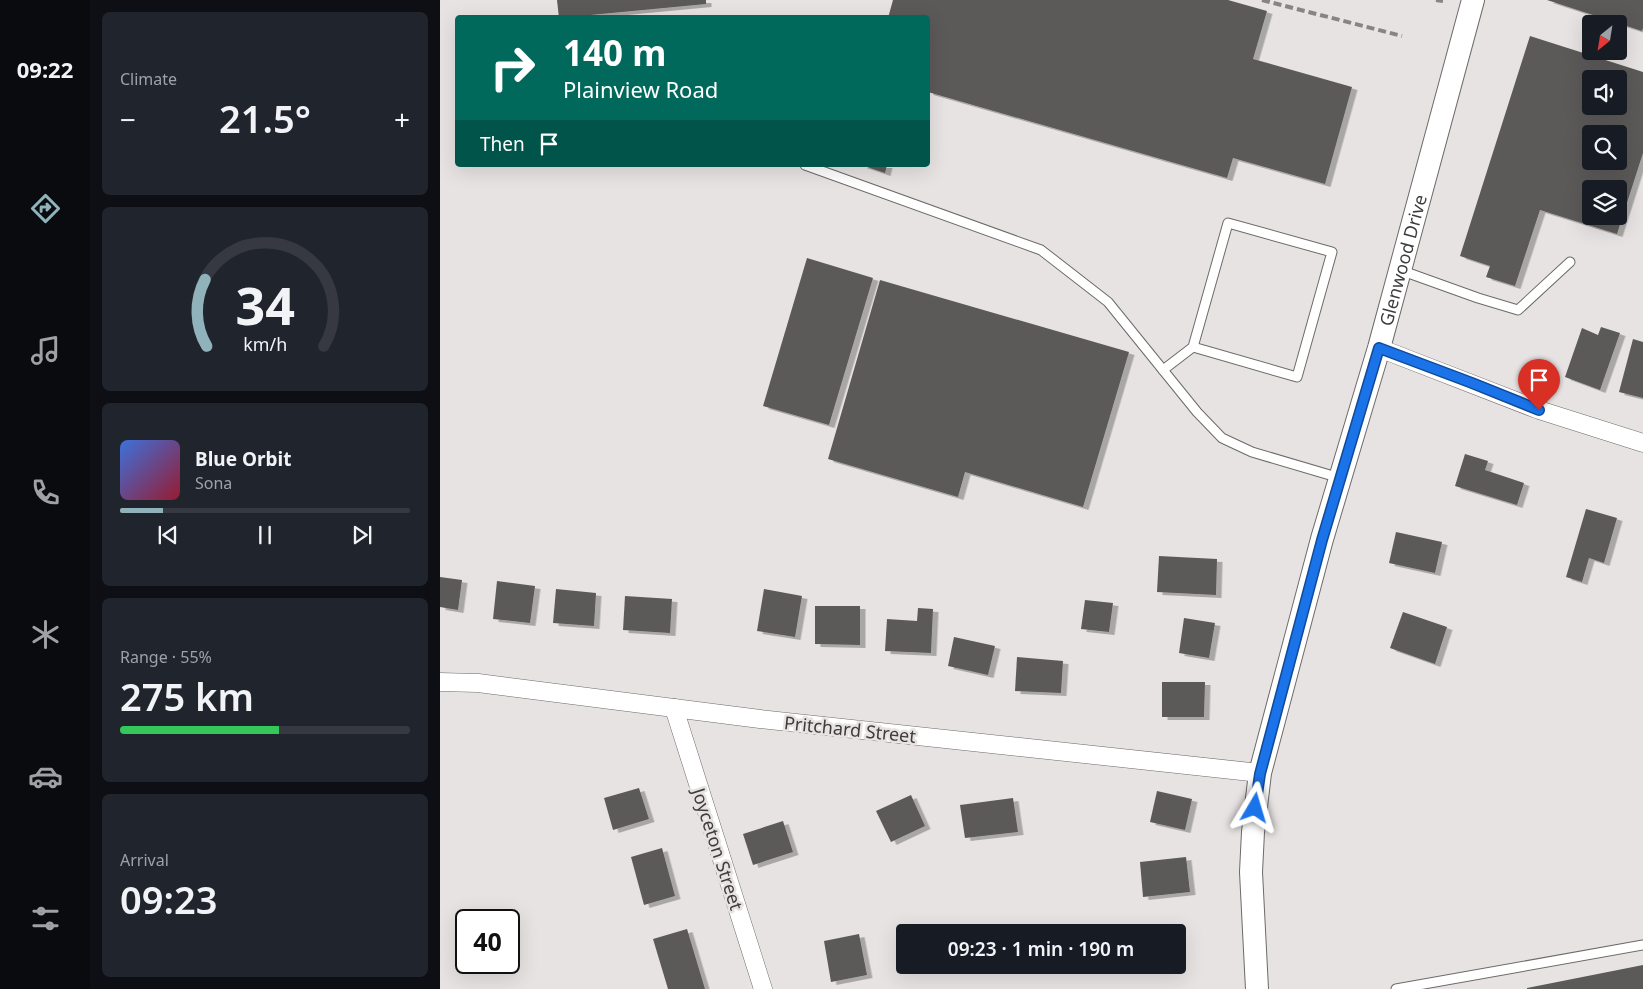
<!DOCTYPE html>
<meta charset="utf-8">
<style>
body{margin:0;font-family:"Noto Sans",sans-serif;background:#20242c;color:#f1f3f6;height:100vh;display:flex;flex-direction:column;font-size:19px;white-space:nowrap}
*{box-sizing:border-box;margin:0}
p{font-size:16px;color:#9ea1a6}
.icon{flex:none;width:28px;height:28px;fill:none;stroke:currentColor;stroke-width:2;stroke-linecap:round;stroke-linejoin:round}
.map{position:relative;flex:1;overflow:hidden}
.details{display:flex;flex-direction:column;gap:12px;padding:12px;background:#0d0f14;width:350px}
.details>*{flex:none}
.hud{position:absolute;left:15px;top:15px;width:475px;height:152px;border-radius:5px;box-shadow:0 5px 20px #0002;background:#00695c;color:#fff;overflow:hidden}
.needle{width:32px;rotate:210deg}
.buttons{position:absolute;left:1142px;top:15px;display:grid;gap:10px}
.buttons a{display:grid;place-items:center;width:45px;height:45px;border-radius:5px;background:#171b24;box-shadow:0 5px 20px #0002;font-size:25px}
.speed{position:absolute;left:15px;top:909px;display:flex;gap:10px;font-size:25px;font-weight:700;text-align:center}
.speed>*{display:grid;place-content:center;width:65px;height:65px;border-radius:50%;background:#171b24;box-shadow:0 5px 20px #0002;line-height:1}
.speed .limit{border:2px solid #111;border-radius:8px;background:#fff;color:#111}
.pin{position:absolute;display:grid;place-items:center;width:42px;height:42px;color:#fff;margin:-51px -21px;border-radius:50% 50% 50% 0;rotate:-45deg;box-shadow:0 0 5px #0007}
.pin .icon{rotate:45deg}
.me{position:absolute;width:55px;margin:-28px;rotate:7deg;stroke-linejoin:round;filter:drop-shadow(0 0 4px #0008)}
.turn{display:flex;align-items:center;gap:18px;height:105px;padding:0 25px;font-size:22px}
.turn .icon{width:65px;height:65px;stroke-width:2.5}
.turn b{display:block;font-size:35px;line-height:42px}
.then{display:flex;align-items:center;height:48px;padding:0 25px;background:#0003;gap:10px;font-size:19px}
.big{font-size:38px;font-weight:600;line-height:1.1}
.details .tile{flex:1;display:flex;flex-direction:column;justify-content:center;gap:8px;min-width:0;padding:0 18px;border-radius:8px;background:#20242c}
.details .dial{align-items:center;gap:0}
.dial svg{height:130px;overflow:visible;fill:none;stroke:#363941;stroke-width:7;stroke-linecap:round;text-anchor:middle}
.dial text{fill:#f1f3f6;stroke:none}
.song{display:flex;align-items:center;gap:15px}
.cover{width:60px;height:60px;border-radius:8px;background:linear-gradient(135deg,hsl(220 70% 55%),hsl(350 70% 35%))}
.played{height:5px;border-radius:2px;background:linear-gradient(90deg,#90b2ba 15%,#363941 15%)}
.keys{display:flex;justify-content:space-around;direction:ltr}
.heat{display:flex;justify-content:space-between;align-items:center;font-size:28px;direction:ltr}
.charge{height:8px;border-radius:4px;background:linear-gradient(90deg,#34c759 55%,#363941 0)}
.trip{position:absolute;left:456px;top:924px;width:290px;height:50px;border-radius:5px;background:#171b24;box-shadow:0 5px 20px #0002;font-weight:600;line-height:50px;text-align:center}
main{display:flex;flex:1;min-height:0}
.tabs{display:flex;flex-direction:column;width:90px;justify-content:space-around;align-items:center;background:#090b0e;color:#9ea1a6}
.tabs .icon{width:35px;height:35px}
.tabs .current{color:#90b2ba}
.tabs b{font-size:22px;color:#f1f3f6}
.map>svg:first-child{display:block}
</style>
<main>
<nav class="tabs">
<b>09:22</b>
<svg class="icon current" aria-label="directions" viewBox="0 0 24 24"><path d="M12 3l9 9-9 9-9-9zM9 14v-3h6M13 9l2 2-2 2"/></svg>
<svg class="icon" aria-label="music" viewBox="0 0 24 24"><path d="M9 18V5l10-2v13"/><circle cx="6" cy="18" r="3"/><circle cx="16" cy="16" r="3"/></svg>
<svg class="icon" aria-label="phone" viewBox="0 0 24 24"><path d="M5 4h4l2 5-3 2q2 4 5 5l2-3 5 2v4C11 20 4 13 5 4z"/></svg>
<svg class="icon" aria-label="climate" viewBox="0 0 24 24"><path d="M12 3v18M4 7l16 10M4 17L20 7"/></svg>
<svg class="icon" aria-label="car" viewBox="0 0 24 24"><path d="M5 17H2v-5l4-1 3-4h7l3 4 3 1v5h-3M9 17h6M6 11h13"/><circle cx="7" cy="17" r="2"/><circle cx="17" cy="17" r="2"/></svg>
<svg class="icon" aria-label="filters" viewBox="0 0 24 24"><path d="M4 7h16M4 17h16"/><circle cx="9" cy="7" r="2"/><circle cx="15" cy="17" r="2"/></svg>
</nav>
<section class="details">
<div class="tile"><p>Climate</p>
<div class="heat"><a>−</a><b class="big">21.5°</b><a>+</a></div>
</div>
<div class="tile dial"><svg viewBox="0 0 100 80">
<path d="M14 69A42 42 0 1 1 86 69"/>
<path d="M14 69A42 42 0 0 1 13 28" stroke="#90b2ba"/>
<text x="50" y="56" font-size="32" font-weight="700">34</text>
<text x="50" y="72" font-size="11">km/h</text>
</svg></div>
<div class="tile">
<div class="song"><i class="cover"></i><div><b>Blue Orbit</b><p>Sona</p></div></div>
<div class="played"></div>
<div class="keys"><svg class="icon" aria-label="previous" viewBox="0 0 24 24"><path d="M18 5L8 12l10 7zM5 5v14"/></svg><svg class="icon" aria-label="pause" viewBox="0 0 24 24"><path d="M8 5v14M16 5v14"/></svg><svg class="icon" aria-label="next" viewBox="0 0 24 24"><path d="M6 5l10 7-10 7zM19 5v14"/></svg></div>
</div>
<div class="tile"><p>Range · 55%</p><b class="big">275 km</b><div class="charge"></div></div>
<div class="tile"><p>Arrival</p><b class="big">09:23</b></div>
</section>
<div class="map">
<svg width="1203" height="989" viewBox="0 0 1203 989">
<defs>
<filter id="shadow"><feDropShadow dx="5.5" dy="3" stdDeviation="0" flood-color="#0004"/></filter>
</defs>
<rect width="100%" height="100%" fill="#e7e3e2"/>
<g fill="#5c5a58" fill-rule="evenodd" filter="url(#shadow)">
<path d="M117,0H266V4L119,18Z"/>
<path d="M453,0H788L827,11L813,59L912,87L885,184L793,158L787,178L488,92V18H448Z"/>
<path d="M1107,0H1203V28L1202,31Z"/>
<path d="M1090,36L1203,72V153L1177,234L1100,210L1075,286L1046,277L1050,266L1020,256ZM1151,79H1179V106H1151ZM1151,134H1179V161H1151ZM1151,189H1179V216H1151Z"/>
<path d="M421,165H447L445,173Z"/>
<path d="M367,258L433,278L389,425L323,406Z"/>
<path d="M440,280L689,352L643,507L525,472L518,497L388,459Z"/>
<path d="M1161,327L1180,333L1160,390L1125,377L1142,328L1158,335Z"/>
<path d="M1193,339L1203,342V398L1179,392Z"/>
<path d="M1025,454L1048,461L1045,470L1084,483L1077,505L1015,486Z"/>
<path d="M1146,509L1177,518L1164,563L1149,558L1142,582L1126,577Z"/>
<path d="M956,532L1002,542L995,573L949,563Z"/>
<path d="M719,556L777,559L776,595L717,592Z"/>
<path d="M0,577L22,580L18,610L0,607Z"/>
<path d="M57,581L95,586L90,623L53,619Z"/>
<path d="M116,589L156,593L154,626L113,623Z"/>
<path d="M324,589L362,596L355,637L317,631Z"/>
<path d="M185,596L232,599L230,633L183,630Z"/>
<path d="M645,600L673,603L669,632L641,629Z"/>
<path d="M375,606H420V645L375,644Z"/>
<path d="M478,608L493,609L491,653L445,651L447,619L477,621Z"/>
<path d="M963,612L1007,627L995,664L950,648Z"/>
<path d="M744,618L775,623L769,658L739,653Z"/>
<path d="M514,637L555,646L548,675L508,666Z"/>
<path d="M577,657L623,661L621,693L575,691Z"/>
<path d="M722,682H765L764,717H722Z"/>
<path d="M199,788L209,819L173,830L164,798Z"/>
<path d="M717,791L752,799L745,830L710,822Z"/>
<path d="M471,795L485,826L451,842L436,811Z"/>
<path d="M573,798L578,832L525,838L520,805Z"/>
<path d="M343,821L353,852L313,865L303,834Z"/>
<path d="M222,848L235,896L204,905L191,857Z"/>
<path d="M746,857L750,892L703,897L700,862Z"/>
<path d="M247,929L265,989H228L213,939Z"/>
<path d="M419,934L427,975L391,982L384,941Z"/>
<path d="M1203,965V989H1087V988Z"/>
</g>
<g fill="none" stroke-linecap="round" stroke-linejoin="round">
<defs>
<g id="service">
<path d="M365,165L601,250L668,302L757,412L782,438L812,452L900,478"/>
<path d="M960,270L1038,298L1078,310L1130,262"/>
<path d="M723,370L753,347L788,223L892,252L857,377L753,347"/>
<path d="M956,989L1203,945"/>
</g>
<g id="minor">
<path d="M939,348L1099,410L1203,443"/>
<path d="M0,682L38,683L320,719L820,773"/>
<path d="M234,708L323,989"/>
</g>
<g id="tertiary">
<path id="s1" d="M817,989L811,872L813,832L820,773L882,539L939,348L1033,0"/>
</g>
</defs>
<use href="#service" stroke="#6d6a69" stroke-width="11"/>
<use href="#minor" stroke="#6d6a69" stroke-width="19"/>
<use href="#tertiary" stroke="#6d6a69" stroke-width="24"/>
<use href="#service" stroke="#fff" stroke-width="9"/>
<use href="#minor" stroke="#fff" stroke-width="18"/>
<use href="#tertiary" stroke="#fff" stroke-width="22"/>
<g stroke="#878584" stroke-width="4" stroke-dasharray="8 4" stroke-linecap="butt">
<path d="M822,0L962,36"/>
<path d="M996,0L1003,1"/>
</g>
</g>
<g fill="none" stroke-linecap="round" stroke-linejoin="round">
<defs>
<path id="route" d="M815,808L820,774L882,540L939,348L1032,383L1099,410"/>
</defs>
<use href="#route" stroke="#114b97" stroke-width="12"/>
<use href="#route" stroke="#1a73e8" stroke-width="9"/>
</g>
<g text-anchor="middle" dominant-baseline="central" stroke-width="5" stroke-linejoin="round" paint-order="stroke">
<g font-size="18" fill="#3e3c3c" stroke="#e7e3e2">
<text stroke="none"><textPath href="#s1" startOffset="749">Glenwood Drive</textPath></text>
<text transform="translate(410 729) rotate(6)">Pritchard Street</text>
<text transform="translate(278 849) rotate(72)">Joyceton Street</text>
</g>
</g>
</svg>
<div class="buttons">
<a><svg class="needle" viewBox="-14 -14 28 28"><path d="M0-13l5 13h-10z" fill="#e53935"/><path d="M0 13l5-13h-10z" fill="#9ea1a6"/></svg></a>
<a><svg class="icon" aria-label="sound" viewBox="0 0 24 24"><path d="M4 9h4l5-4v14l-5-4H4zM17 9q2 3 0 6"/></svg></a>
<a><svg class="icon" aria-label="search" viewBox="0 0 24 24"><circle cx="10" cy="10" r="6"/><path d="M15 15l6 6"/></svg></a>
<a><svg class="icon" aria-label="layers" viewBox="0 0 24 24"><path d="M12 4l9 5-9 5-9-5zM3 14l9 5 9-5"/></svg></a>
</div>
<div class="speed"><div class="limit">40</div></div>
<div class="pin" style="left:1099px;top:410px;background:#d93025"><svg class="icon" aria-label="arrive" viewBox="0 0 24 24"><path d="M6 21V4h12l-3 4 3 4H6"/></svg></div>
<svg class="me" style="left:815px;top:808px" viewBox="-20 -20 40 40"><path d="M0-17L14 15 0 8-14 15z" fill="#1a73e8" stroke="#fff" stroke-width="4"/></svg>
<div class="trip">09:23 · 1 min · 190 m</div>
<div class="hud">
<div class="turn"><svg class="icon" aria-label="right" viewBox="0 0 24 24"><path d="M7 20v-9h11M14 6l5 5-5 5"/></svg><div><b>140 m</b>Plainview Road</div></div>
<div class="then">Then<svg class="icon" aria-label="arrive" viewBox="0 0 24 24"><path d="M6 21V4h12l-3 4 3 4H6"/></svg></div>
</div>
</div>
</main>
